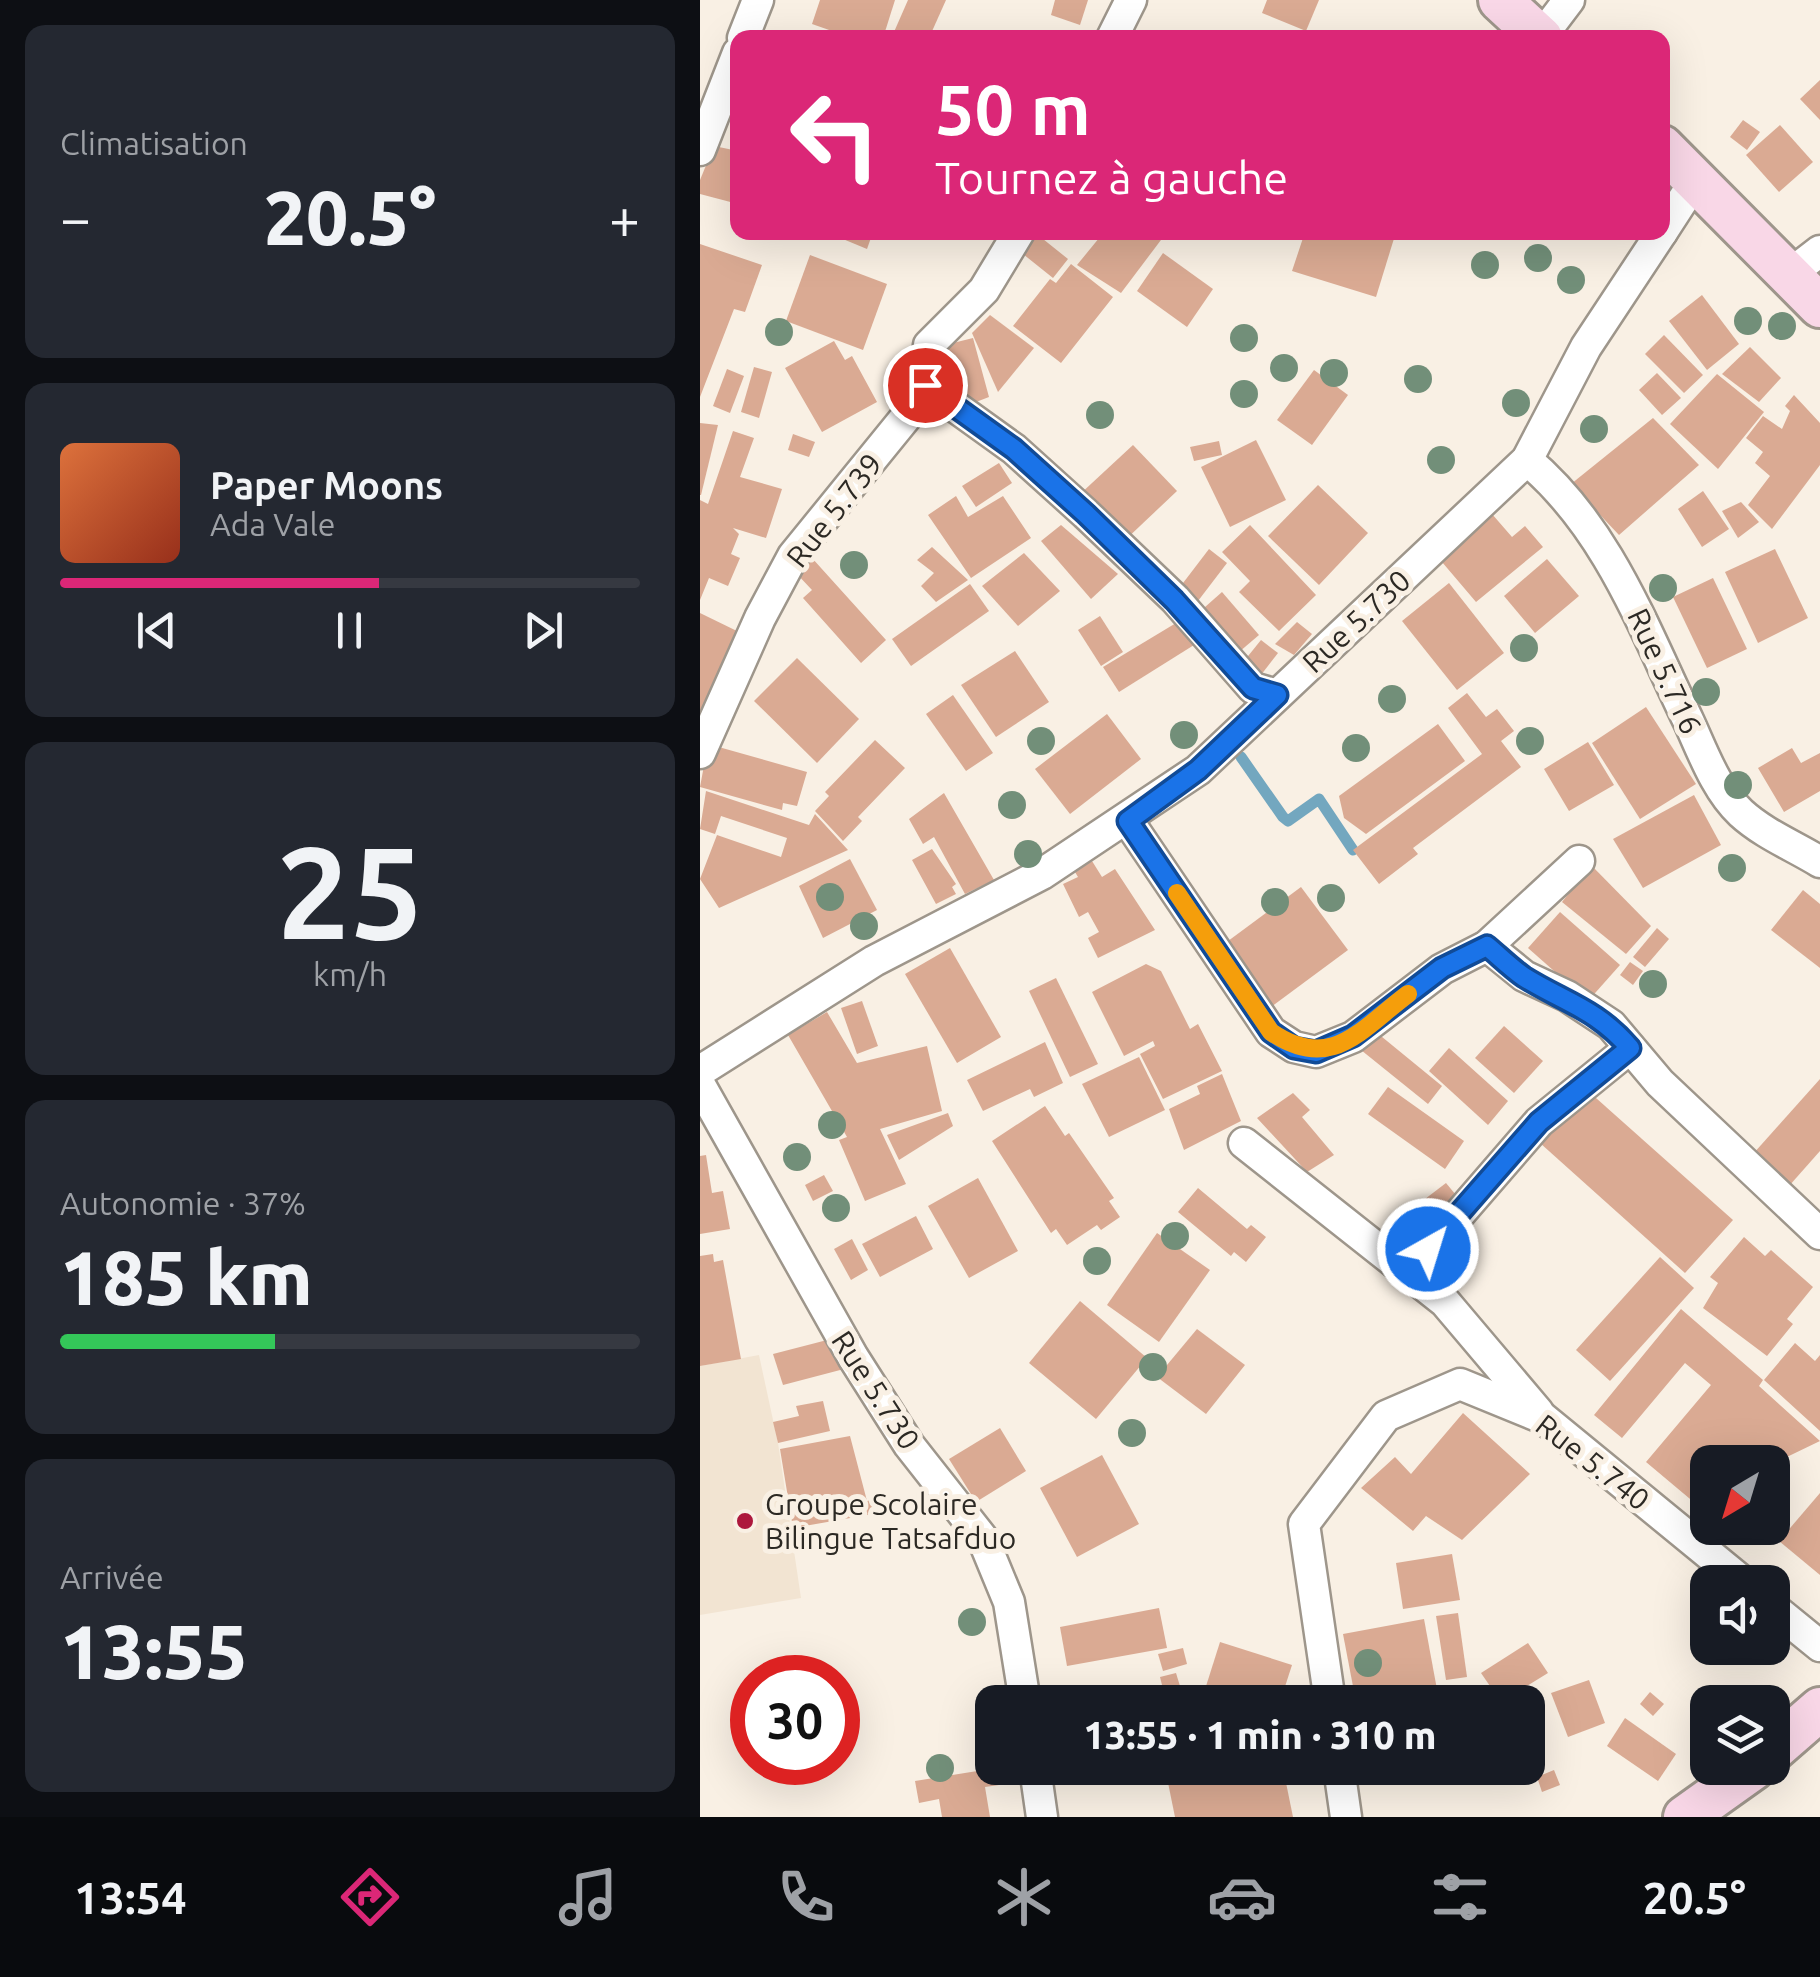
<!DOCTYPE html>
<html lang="fr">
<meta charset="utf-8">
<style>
body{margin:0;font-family:Ubuntu,sans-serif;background:#242831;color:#f1f3f6;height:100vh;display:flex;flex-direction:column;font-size:38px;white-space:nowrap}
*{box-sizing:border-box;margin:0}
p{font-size:32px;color:#9ea1a6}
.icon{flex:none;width:55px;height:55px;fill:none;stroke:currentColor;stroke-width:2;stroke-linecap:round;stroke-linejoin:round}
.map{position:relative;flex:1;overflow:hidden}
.sheet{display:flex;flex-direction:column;gap:25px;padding:25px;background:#0d0f14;width:700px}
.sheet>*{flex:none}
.guide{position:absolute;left:30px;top:30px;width:940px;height:210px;border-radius:20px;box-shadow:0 10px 40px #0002;background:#db2777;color:#fff;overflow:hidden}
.needle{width:65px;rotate:218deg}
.buttons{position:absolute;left:990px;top:1445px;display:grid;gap:20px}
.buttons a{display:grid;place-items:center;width:100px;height:100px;border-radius:20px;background:#171b24;box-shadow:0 10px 40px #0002;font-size:50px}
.speed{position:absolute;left:30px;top:1655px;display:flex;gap:20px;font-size:50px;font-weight:700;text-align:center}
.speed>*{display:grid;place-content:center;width:130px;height:130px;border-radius:50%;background:#171b24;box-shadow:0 10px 40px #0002;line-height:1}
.speed .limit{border:15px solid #d22;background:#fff;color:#111}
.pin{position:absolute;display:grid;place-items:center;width:85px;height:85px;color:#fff;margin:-42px;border:5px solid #fff;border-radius:50%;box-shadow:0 2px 10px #0007}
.me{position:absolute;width:110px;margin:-55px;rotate:39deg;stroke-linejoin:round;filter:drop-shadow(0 0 8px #0008)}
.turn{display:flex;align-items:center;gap:35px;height:210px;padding:0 40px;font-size:45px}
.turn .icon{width:130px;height:130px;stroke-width:2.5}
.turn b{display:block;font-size:70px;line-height:85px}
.big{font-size:75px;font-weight:800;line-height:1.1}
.sheet .widget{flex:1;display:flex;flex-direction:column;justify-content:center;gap:15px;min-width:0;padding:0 35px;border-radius:20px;background:#242831}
.sheet .dial{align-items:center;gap:0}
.dial b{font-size:130px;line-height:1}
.song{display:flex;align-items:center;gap:30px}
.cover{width:120px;height:120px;border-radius:15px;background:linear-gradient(135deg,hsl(20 70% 55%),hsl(10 70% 35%))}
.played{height:10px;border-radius:5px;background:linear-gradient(90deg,#db2777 55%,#363941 55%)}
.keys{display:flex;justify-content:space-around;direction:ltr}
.heat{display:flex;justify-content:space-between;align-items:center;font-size:55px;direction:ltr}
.charge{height:15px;border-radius:8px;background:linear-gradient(90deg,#34c759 37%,#363941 0)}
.trip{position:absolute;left:275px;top:1685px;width:570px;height:100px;border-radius:20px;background:#171b24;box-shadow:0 10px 40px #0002;font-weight:800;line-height:100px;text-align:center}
.tabs{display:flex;height:160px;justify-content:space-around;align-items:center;background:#090b0e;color:#9ea1a6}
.tabs .icon{width:70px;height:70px}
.tabs .current{color:#db2777}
.tabs b{font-size:45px;color:#f1f3f6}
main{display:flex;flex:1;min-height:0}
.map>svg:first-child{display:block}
</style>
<main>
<section class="sheet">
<div class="widget"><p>Climatisation</p>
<div class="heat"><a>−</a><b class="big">20.5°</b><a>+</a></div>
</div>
<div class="widget">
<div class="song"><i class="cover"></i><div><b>Paper Moons</b><p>Ada Vale</p></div></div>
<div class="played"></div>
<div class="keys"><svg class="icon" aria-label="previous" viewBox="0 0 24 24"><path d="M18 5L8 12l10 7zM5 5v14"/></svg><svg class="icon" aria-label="pause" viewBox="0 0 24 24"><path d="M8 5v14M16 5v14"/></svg><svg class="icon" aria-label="next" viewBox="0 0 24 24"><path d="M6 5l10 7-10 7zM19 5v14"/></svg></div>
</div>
<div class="widget dial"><b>25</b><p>km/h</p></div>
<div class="widget"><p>Autonomie · 37%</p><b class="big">185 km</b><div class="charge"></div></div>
<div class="widget"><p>Arrivée</p><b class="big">13:55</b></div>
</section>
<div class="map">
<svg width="1120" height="1817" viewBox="0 0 1120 1817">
<rect width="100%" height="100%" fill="#f9f0e4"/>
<path fill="#f2e4d2" d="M59,1355L78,1443L101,1598L0,1615V1366Z"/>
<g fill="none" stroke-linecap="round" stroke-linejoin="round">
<path stroke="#73a7bf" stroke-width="11" d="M541,757L583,817L588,821L619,799L653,850"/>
</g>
<g fill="#daaa93">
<path d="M120,0H195L183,38H152L112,24Z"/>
<path d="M208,0H246L229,38H207L194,32Z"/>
<path d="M355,0H388L380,25L351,15Z"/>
<path d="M567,0H619L606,31L562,13Z"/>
<path d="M1120,80V120L1100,99Z"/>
<path d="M1043,120L1060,132L1047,150L1030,137Z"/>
<path d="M1080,125L1113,162L1079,192L1046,155Z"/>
<path d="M14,146L38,151V204L0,194V180Z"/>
<path d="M126,232H173L167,249Z"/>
<path d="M404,232H467L421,293L377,265Z"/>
<path d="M605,232H696L676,297L592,271Z"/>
<path d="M338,235L368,259L353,278L323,254Z"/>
<path d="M0,244L62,265L45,312L34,309L0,397Z"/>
<path d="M463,253L513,289L487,327L437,291Z"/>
<path d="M110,255L187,284L163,350L86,321Z"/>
<path d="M371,264L413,297L361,363L313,326L350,279L356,283Z"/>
<path d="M1002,295L1039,344L1007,370L969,321Z"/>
<path d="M290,315L334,348L298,392L272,333Z"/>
<path d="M964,335L1003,375L984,393L945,354Z"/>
<path d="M273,338L289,397L263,407L256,388L249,390L237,347Z"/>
<path d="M134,341L145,360L152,356L177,402L122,432L85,368Z"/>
<path d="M1050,347L1081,378L1059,402L1022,374Z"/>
<path d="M54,367L72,372L59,418L41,412Z"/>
<path d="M27,369L44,376L30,413L13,406Z"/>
<path d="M614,370L648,395L612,445L577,420Z"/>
<path d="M957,373L981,398L962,415L939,390Z"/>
<path d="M1017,374L1064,412L1018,469L970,424Z"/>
<path d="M1094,395L1120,423V465L1072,529L1048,505L1070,476L1055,463L1063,452L1046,438L1063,416L1082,429L1090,411L1085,406Z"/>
<path d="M953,418L999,465L919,535L871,484Z"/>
<path d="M0,423L18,425L1,495H0Z"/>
<path d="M33,431L54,438L40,477L82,489L66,538L33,528L39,534L31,554L40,558L28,586L9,578L0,600V500L8,504Z"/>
<path d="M93,434L115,442L109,457L88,450Z"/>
<path d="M556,440L586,500L530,527L501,467Z"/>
<path d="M519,441L522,455L494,461L490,447Z"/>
<path d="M433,445L477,491L422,543L378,496Z"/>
<path d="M299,463L312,483L276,507L262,486Z"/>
<path d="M618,485L668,533L619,585L568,536Z"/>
<path d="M1003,491L1029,529L1002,547L978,509Z"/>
<path d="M256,496L268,517L303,496L331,538L271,578L228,515Z"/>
<path d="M1041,502L1059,522L1038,538L1022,511Z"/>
<path d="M792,514L812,537L825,526L843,547L776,602L742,562L750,555L747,550Z"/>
<path d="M361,525L418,574L391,599L341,541Z"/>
<path d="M550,525L616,595L579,631L539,592L550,581L522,552Z"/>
<path d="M232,547L268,580L236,602L221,586L234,573L217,560Z"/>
<path d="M509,549L527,563L498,601L480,587Z"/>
<path d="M1075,549L1108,618L1058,643L1025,572Z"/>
<path d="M324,553L360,591L318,626L282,586Z"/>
<path d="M112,558L186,640L161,663L103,598L112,590L96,573Z"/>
<path d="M847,559L879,596L835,633L804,596Z"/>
<path d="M1013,578L1047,649L1007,668L973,597Z"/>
<path d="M749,583L804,653L757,690L702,621Z"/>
<path d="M270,584L289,611L211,666L192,639Z"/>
<path d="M522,592L559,635L532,658L496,615Z"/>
<path d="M0,613L41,633L0,715Z"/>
<path d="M400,616L423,652L401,666L378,630Z"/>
<path d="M486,617L502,640L419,692L403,667Z"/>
<path d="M597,622L612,634L594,655L575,644Z"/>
<path d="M561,640L578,653L557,680L540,666Z"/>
<path d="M315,651L349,702L296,737L261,685Z"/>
<path d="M97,658L159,719L117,763L54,701Z"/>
<path d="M767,693L786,717L797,709L814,731L801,741L821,767L713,848L718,854L679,884L653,850L782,754L748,708Z"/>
<path d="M253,695L293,753L266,771L226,714Z"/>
<path d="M946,707L996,784L940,819L892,743Z"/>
<path d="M407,714L441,759L370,814L335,769Z"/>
<path d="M738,724L765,761L666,834L644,818L639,796Z"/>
<path d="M175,740L205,768L158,817L162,821L143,841L115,811L129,796L125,792Z"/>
<path d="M888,742L914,785L869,811L844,769Z"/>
<path d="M8,744L107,772L97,806L83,803L82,810L0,787Z"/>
<path d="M1092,748L1101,763L1120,753V791L1084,812L1058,768Z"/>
<path d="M6,791L109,825L115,814L148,850L19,908L0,879L17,835L81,857L87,838L21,816L15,834L0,829Z"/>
<path d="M244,793L294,880L265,894L234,837L223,844L209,819Z"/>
<path d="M994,795L1021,845L943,888L913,839Z"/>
<path d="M232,849L256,884L252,887L256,894L236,904L212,860Z"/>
<path d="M150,859L177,910L123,938L99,886Z"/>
<path d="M392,861L402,877L415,869L455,930L398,958L388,938L399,932L388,912L379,917L363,884L378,877L375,872Z"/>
<path d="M891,865L951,926L926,954L862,902Z"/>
<path d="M601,887L648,950L571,1007L524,944Z"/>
<path d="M1103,890L1120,904V968L1071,930Z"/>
<path d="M860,912L920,965L888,1001L828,948Z"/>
<path d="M957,928L969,939L945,967L933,957Z"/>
<path d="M250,948L301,1037L257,1063L205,974Z"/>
<path d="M930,962L943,971L933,985L920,975Z"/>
<path d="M446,964L461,971L490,1029L498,1024L522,1071L463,1099L440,1054L455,1046L453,1041L424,1056L392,992Z"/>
<path d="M356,978L398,1064L370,1077L329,991Z"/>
<path d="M162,1001L178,1046L157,1054L141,1008Z"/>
<path d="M127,1012L157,1063L227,1046L242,1111L180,1129L206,1184L165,1201L139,1140L147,1137L88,1035Z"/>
<path d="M804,1026L843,1061L814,1093L775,1058Z"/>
<path d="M676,1032L742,1086L728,1104L661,1050Z"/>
<path d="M345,1042L363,1083L334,1097L330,1089L283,1111L267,1080Z"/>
<path d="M749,1048L808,1101L788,1125L729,1071Z"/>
<path d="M439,1057L465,1110L409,1137L382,1084Z"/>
<path d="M522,1074L541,1121L484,1150L469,1109L500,1094L497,1086Z"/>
<path d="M1120,1079V1151L1089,1186L1053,1154Z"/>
<path d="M688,1087L764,1141L745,1169L668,1114Z"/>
<path d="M887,1090L1033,1220L985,1273L840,1143Z"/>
<path d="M593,1093L610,1110L602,1117L634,1155L607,1172L557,1118Z"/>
<path d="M345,1106L365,1136L369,1133L414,1198L409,1201L420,1217L401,1230L397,1225L367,1245L356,1229L351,1233L292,1141Z"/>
<path d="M248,1113L253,1126L199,1160L187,1135Z"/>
<path d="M6,1155L12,1193L23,1191L30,1229L0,1234V1156Z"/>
<path d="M124,1175L133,1191L113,1201L105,1185Z"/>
<path d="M278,1178L318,1251L269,1278L228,1206Z"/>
<path d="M746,1183L760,1200L721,1230L708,1212Z"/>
<path d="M498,1188L547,1229L551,1225L566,1237L546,1262L534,1252L531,1256L478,1212Z"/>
<path d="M216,1216L233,1249L180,1277L162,1244Z"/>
<path d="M457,1233L510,1270L459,1342L407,1305Z"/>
<path d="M1044,1237L1065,1256L1071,1250L1113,1287L1087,1319L1093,1324L1067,1356L1003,1308L1018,1283L1010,1277Z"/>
<path d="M152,1239L168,1270L151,1280L134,1249Z"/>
<path d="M13,1254L14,1262L23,1260L41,1359L0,1366V1256Z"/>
<path d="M960,1257L994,1288L910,1381L876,1350Z"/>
<path d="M380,1301L447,1358L396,1419L329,1363Z"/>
<path d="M981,1309L1063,1380L1059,1386L1120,1441L1072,1464L1028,1462L1008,1446L1004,1451L1016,1462H1008V1502L1002,1509L946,1462L1011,1385L985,1363L922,1438L894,1415Z"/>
<path d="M497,1329L545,1365L506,1414L457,1377Z"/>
<path d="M131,1339L144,1369L83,1385L73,1354Z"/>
<path d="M1095,1343L1115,1361L1120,1355V1431L1064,1380Z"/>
<path d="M123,1401L130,1431L78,1443L73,1422L99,1416L96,1406Z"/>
<path d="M763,1413L830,1474L762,1540L726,1516L713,1531L661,1488L695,1457L711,1474Z"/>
<path d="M300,1428L326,1471L276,1502L249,1459Z"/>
<path d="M150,1436L167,1501L176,1499L179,1513L93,1528L80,1449Z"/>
<path d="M402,1455L439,1524L377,1557L340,1488Z"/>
<path d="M1120,1493V1575L1079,1541Z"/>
<path d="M752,1554L760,1600L703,1609L696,1563Z"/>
<path d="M459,1608L467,1648L367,1666L360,1627Z"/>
<path d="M758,1613L767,1677L746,1680L736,1616Z"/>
<path d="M724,1619L738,1695L697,1702H656L643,1634Z"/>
<path d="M520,1642L592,1665L580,1702H501Z"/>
<path d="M828,1643L848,1673L801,1702L781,1673Z"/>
<path d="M483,1648L487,1664L463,1671L458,1654Z"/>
<path d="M476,1673L483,1696L466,1701L460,1677Z"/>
<path d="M889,1680L905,1723L868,1737L851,1693Z"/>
<path d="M950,1692L964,1704L953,1716L940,1704Z"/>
<path d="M925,1718L976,1754L958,1781L907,1746Z"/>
<path d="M296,1768L299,1785L285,1787L290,1817H242L239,1799L219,1803L215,1781Z"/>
<path d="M465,1768H583L593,1817H475Z"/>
<path d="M854,1770L860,1785L842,1792L837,1777Z"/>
</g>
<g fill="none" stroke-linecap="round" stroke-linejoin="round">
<defs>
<g id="street">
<path d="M841,37L869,0"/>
<path d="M43,38L58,0"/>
<path d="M412,38L431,0"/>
<path d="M0,150L38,53"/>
<path d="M962,232L997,178"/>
<path d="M1090,274L1120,251"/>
<path d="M225,385L314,449L386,514L475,599L553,688L577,695"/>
<path d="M827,460C908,528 943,627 988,720C1002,750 1016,790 1041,813C1064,834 1094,846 1120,862"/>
<path d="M0,753L60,618L93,556L206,417L225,385L229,345L284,290L319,232"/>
<path d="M428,821L571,1032L594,1047L616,1052L653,1037L742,969L787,946L879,861"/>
<path d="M787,946L824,976L867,996L911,1025L960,1083L1120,1234"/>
<path d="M0,1071L174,961L342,874L498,770L827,460L886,347L962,232"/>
<path d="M0,1085L153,1357L209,1445L283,1539L309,1602L325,1702"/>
<path d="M544,1143L745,1302L838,1412"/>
<path d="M710,1271L839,1122L930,1048"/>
<path d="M1072,1607L1120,1646"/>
<path d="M630,1702L604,1524L686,1416L760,1384L843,1418L1043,1582"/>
<path d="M335,1768L342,1817"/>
<path d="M639,1768L646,1817"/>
</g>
<g id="secondary">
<path d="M800,0L841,38"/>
<path d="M962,147L1120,306"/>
<path d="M1072,1751L1120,1709"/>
<path d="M985,1817L1054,1768"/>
</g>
</defs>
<use href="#street" stroke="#9e968b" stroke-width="35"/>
<use href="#secondary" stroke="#9e968b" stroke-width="48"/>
<use href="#street" stroke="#fff" stroke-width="30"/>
<use href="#secondary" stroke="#f9d7e7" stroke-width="42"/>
</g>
<g fill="#728f79">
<circle cx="838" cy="258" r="14"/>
<circle cx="785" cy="265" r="14"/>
<circle cx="871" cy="280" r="14"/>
<circle cx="1048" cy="321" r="14"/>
<circle cx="1082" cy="326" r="14"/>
<circle cx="79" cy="332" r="14"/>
<circle cx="544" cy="338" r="14"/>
<circle cx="584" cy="368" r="14"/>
<circle cx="634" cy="373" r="14"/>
<circle cx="718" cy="379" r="14"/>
<circle cx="544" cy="394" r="14"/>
<circle cx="816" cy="403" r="14"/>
<circle cx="400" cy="415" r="14"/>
<circle cx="894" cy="429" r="14"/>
<circle cx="741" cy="460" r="14"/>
<circle cx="154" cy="565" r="14"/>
<circle cx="963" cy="588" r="14"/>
<circle cx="824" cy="648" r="14"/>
<circle cx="1006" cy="692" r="14"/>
<circle cx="692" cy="699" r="14"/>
<circle cx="484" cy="735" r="14"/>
<circle cx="341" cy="741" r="14"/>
<circle cx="830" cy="741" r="14"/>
<circle cx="656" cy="748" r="14"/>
<circle cx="1038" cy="785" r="14"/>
<circle cx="312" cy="805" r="14"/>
<circle cx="328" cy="854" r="14"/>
<circle cx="1032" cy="868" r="14"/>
<circle cx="130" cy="897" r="14"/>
<circle cx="631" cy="898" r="14"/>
<circle cx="575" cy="902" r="14"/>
<circle cx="164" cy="926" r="14"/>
<circle cx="953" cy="984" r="14"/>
<circle cx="132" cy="1125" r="14"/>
<circle cx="97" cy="1157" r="14"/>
<circle cx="136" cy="1208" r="14"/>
<circle cx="475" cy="1236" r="14"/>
<circle cx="397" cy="1261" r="14"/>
<circle cx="453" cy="1367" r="14"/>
<circle cx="432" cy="1433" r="14"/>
<circle cx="272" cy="1622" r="14"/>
<circle cx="668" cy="1663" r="14"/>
<circle cx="240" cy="1768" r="14"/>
</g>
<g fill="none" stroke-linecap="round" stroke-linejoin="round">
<defs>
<path id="route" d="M225,385L314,449L386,514L474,600L553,688L577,695L498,770L428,821L571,1032L594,1048L616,1052L653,1036L742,968L787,946C799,956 811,968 824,977C864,1002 897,1009 930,1048L839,1122L728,1249"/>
</defs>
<use href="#route" stroke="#114b97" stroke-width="25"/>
<use href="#route" stroke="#1a73e8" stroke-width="18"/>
<path stroke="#f59e0b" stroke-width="18" d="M477,893L571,1032C631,1073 660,1030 708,994"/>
</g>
<circle fill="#ad183d" stroke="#f9f0e4" stroke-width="4" cx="45" cy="1521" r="10"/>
<g text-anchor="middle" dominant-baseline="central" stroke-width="10" stroke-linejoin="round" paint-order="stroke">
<g font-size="30" fill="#2c2924" stroke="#f9f0e4">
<text transform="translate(134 510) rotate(-52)">Rue 5.739</text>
<text transform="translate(656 621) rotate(-43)">Rue 5.730</text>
<text transform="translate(965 671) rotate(65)">Rue 5.716</text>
<text transform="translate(176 1390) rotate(57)">Rue 5.730</text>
<text transform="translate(893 1462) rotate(38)">Rue 5.740</text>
</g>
<g font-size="30" fill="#2c2924" stroke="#f9f0e4" text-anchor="start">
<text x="65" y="1504">Groupe Scolaire<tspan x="65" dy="34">Bilingue Tatsafduo</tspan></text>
</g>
</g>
</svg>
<div class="buttons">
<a><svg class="needle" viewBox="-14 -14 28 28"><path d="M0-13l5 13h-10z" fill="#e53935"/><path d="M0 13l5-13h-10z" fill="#9ea1a6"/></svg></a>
<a><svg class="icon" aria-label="sound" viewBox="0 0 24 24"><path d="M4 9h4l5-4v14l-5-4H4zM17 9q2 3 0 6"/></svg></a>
<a><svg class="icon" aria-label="layers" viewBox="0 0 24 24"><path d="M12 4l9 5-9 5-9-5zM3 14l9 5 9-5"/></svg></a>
</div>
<div class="speed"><div class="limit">30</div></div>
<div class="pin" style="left:225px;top:385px;background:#d93025"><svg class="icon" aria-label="arrive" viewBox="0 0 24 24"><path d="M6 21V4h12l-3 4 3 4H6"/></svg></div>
<svg class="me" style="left:728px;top:1249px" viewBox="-20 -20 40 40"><circle r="17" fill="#1a73e8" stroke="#fff" stroke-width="3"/><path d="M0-11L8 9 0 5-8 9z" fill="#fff"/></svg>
<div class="trip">13:55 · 1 min · 310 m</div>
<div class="guide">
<div class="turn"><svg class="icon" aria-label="left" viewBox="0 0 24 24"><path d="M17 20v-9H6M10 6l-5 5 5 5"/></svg><div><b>50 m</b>Tournez à gauche</div></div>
</div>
</div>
</main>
<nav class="tabs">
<b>13:54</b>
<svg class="icon current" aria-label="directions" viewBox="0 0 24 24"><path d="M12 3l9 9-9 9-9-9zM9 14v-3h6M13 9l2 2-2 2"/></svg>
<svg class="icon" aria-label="music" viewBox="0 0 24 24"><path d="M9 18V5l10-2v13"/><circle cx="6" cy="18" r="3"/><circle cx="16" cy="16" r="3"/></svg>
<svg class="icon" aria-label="phone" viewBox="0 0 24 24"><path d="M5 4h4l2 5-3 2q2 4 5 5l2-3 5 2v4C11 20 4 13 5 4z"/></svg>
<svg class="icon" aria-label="climate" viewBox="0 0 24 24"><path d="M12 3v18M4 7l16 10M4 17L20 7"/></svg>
<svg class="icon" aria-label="car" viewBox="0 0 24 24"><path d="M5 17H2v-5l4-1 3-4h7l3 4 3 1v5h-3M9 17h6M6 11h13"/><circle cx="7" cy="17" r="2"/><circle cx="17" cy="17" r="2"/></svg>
<svg class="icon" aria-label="filters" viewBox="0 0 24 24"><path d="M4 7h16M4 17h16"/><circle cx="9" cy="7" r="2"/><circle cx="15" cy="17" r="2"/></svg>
<b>20.5°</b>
</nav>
